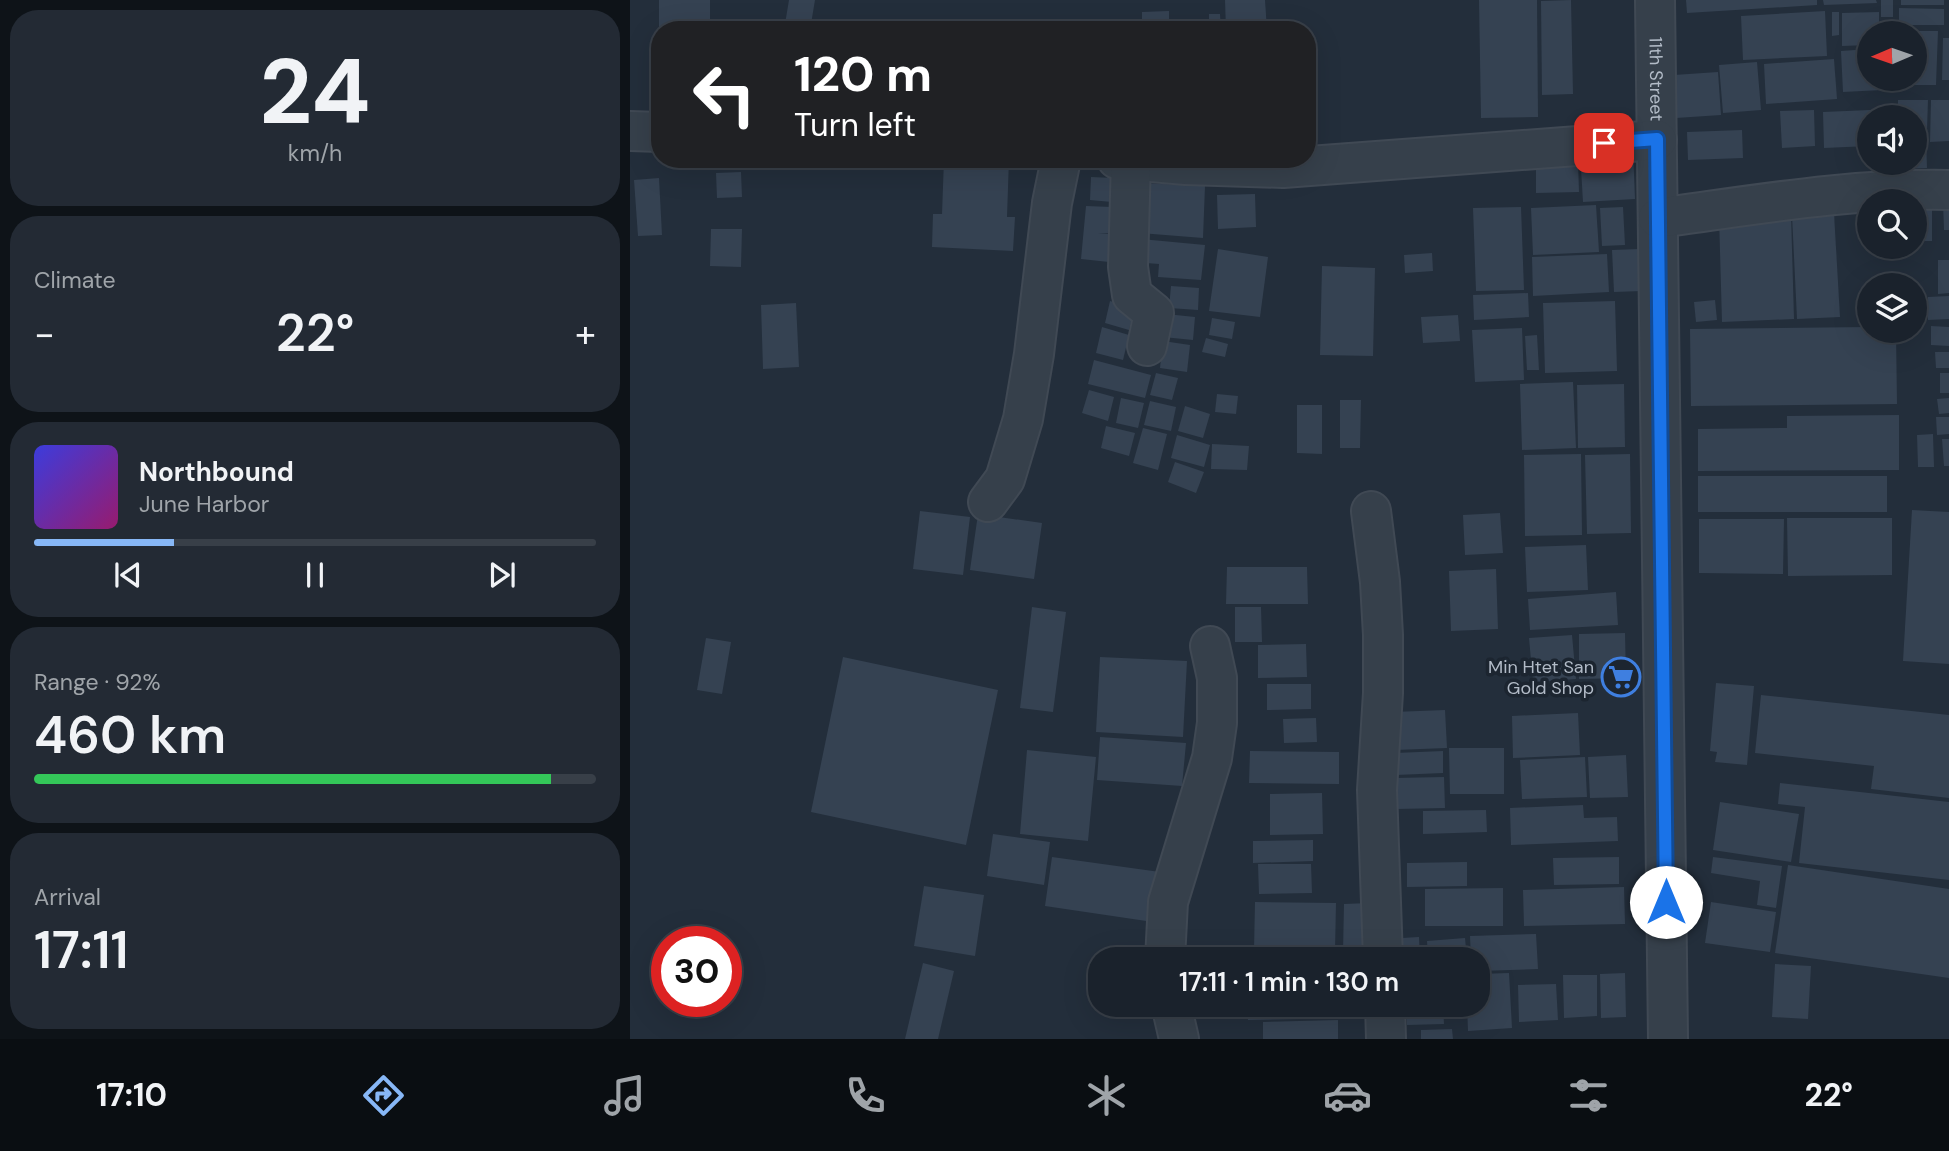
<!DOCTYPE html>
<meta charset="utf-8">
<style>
body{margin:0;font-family:"DM Sans",sans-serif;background:#232a34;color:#f1f3f6;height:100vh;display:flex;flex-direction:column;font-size:26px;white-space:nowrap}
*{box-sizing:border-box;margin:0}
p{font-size:23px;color:#9fa4a9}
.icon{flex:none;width:38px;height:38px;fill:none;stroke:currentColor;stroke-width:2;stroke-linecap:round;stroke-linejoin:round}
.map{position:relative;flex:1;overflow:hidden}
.panel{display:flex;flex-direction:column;gap:10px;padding:10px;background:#0e1318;width:630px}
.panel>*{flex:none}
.top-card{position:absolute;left:21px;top:21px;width:665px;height:147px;border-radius:28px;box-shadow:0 7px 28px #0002,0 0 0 2px #383f48;background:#202124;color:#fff;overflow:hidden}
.needle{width:46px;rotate:268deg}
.controls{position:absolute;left:1227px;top:21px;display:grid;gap:14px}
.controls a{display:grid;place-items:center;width:70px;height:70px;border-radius:50%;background:#1a222c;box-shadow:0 7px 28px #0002,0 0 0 2px #383f48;font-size:35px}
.speed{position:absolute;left:21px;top:926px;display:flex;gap:14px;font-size:35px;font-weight:700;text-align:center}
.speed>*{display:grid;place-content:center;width:91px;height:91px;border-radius:50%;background:#1a222c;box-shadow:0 7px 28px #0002,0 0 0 2px #383f48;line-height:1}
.speed .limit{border:10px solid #d22;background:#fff;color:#111}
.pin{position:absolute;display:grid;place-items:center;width:60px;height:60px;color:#fff;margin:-30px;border-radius:14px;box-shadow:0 4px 10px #0006}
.me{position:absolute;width:77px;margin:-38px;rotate:0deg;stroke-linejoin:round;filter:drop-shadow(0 0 5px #0008)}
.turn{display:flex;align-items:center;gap:24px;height:147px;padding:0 28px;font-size:32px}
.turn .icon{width:91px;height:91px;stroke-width:2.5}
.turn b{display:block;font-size:49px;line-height:60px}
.big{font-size:52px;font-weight:600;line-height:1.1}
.panel .card{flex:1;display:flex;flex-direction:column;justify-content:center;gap:10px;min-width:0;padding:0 24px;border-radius:28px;background:#232a34}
.panel .dial{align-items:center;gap:0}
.dial b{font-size:91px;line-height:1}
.song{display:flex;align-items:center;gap:21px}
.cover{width:84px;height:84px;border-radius:10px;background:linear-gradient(135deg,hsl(240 70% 55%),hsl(320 70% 35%))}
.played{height:7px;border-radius:4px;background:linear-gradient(90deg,#87b7f6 25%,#383f48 25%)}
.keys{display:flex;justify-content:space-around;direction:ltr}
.heat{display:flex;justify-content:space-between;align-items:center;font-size:38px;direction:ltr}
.charge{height:10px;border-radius:5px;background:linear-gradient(90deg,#34c759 92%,#383f48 0)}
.trip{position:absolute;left:458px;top:947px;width:402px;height:70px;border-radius:28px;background:#1a222c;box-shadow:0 7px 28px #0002,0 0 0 2px #383f48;font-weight:600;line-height:70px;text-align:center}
.tabs{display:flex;height:112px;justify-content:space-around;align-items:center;background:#0a0e12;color:#9fa4a9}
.tabs .icon{width:49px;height:49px}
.tabs .selected{color:#87b7f6}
.tabs b{font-size:32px;color:#f1f3f6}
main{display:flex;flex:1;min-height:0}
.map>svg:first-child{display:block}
</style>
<main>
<section class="panel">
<div class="card dial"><b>24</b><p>km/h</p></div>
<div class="card"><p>Climate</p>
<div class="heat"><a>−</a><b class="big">22°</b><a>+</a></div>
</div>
<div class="card">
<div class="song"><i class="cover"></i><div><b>Northbound</b><p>June Harbor</p></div></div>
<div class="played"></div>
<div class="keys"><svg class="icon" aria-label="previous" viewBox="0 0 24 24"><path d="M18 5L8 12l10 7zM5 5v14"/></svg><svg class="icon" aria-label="pause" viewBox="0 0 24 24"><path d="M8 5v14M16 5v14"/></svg><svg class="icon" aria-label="next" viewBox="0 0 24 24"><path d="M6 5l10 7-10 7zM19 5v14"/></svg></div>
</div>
<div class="card"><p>Range · 92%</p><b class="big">460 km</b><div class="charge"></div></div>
<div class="card"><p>Arrival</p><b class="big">17:11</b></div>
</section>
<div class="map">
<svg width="1319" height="1039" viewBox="0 0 1319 1039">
<rect width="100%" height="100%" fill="#232e3b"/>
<g fill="#354252">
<rect x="29" y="0" width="51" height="30"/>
<path d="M159,0H185L180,30H154Z"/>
<path d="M595,0H635L637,30H596Z"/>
<path d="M849,0H907L908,117L851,118Z"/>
<path d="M941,0L943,94L912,95L911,1Z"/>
<path d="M1056,0H1187V5L1057,13Z"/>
<path d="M1193,0H1246L1247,3L1194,5Z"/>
<rect x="1251" y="0" width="12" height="17"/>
<rect x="1271" y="0" width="43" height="5"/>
<path d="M1269,8L1314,9V25H1269Z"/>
<path d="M539,11V30H512V12Z"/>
<path d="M1195,11L1197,56L1113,60L1111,16Z"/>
<path d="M1202,12H1209V35L1202,36Z"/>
<path d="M1249,12V33H1239V45L1212,46V13Z"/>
<path d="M579,14H590L591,30H579Z"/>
<path d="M186,22L218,26V30H185Z"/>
<path d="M1270,31H1308L1306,85H1269L1270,79H1284V33H1270Z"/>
<path d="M1313,38H1319V80H1312Z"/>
<path d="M1239,49V79H1251L1252,90L1213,92L1211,51Z"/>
<path d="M1204,59L1207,99L1136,104L1134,64Z"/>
<path d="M1127,62L1131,110L1093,113L1089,65Z"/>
<rect x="22" y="68" width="8" height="29"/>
<path d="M1088,72L1091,115L1046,118L1044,75Z"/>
<path d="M677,83H682L683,126L677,127Z"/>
<path d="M1268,100H1298L1297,130H1284V117H1268Z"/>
<path d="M1301,100H1319V141L1300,142Z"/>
<path d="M1263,109V117H1239V146L1194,148L1193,112Z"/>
<path d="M1184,110L1185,146L1152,148L1150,111Z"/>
<path d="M1112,130L1113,158L1058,160L1057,132Z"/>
<path d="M1284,137H1296L1297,168L1272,169V163H1284Z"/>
<path d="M1003,150L1005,199L953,202L950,152Z"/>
<path d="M314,159H379L377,217H385L383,251L302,247L303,214H312Z"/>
<path d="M948,161L949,192L906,193V162Z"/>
<path d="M111,172L112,197L87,198L86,173Z"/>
<path d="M461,177L484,178L482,202L460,200Z"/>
<path d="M29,178L32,235L8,236L4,180Z"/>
<path d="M514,183L575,186L573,238L510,233Z"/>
<path d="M625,194L626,227L588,229L587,195Z"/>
<path d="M1319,201V230H1314L1313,202Z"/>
<path d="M966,205L969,252L903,255L901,208Z"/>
<path d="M456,206L482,207L480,233H468L481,234L479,262L451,259Z"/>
<path d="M1302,206V241H1284V207Z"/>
<path d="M891,207L894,290L846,291L843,208Z"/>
<path d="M993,207L995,245L972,246L970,208Z"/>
<path d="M1204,213L1210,317L1167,319L1162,215Z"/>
<path d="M1161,214L1164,319L1092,322L1089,216Z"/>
<path d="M81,229H112L111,267L80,266Z"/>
<path d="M511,239L575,245L571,280L528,277L529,264L516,263Z"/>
<path d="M588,249L638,257L630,317L579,311Z"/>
<path d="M1010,249L1012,291L984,292L982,250Z"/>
<path d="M802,253L803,271L775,273L774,255Z"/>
<path d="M977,254L979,292L903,296L902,257Z"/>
<path d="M1308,260H1319V293L1308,294Z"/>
<path d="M692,266L745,268L743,356L690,355Z"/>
<path d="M541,286L569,288L568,310L539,308Z"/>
<path d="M898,293L899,317L844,320L843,295Z"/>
<path d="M1319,296V319L1298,320V297Z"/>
<path d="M1085,300L1087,320L1066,322L1064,302Z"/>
<path d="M480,301L505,308L499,330L475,323Z"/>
<path d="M985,301L987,371L915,373L913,303Z"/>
<path d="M166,303L169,367L133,369L131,305Z"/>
<path d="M536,314L565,317L563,340L533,337Z"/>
<path d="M828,315L830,341L793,343L791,317Z"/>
<path d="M582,318L605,322L602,339L579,335Z"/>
<path d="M1301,326L1319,327V346L1301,345Z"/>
<path d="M472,327L499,335L493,360L466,353Z"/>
<path d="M1239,327V331H1266L1267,404L1061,406L1060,329Z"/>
<path d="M892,328L894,380L845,382L842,330Z"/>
<path d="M907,335L909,370H897L895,336Z"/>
<path d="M576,338L598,344L595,357L572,352Z"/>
<path d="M533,341L560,345L557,372L530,368Z"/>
<path d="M1305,352H1319V368H1306Z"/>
<path d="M464,360L521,375L515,398L458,384Z"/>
<path d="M526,373L548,378L542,400L520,395Z"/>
<rect x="1310" y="373" width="9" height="20"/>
<path d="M943,382L946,448L892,450L890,384Z"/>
<path d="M994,384L995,447L948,448L947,385Z"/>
<path d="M459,390L484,397L478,421L452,413Z"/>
<path d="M587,394L608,396L606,414L585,412Z"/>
<path d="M491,398L514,403L508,428L486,423Z"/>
<path d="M1319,398V413L1309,414L1307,399Z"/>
<path d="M710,400H731L730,448H710Z"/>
<path d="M520,401L546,407L541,431L514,425Z"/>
<path d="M667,405H692V454L667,453Z"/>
<path d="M555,406L580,414L573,438L548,431Z"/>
<path d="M1269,415V470L1068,471V429L1157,428V416Z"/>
<path d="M1306,417H1319V434L1307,435Z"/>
<path d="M476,426L505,433L499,456L471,448Z"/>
<path d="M513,428L537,434L528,470L503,463Z"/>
<path d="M1303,434L1304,467H1288L1287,435Z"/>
<path d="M547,435L580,445L574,467L541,458Z"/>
<path d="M1312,439H1319V466H1314Z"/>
<path d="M582,444L619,446L617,470L581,469Z"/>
<path d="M951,454L952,535L895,536L894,455Z"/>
<path d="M1000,454L1001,533L957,534L955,455Z"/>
<path d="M545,462L574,472L566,493L538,482Z"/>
<rect x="1068" y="476" width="189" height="36"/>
<path d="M1282,510L1319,512V664L1273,661Z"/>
<path d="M290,511L340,517L333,575L283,569Z"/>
<path d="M870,513L873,553L835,555L833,515Z"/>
<path d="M348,514L412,523L404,579L340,570Z"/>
<path d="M1157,518H1262V575L1158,576Z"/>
<path d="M1069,519H1154L1153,574L1069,573Z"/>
<path d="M956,545L958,590L897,592L895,547Z"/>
<path d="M597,567H677L678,604H596Z"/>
<path d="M866,569L868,629L821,631L819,571Z"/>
<path d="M986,592L988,625L900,630L898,599Z"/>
<path d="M402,607L436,612L423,712L390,708Z"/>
<path d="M605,607H631L632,642H605Z"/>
<path d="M995,633L996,678L949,679V634Z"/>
<path d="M942,635L946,679L903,682L899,638Z"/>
<path d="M76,638L101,642L92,694L67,690Z"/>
<path d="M676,644L677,677L628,678V645Z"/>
<path d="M213,657L368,690L336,845L181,812Z"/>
<path d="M470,657L557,661L553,737L466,732Z"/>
<path d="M1086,683L1124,686L1117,765L1085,762L1087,752L1080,751Z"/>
<path d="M637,684H681V709L637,710Z"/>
<path d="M1131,695L1319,715V798L1241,789L1244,766L1125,753Z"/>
<path d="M815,710L817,748L765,750L763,712Z"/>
<path d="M948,713L950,755L883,758L882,716Z"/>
<path d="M686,718L687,742L654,743L653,719Z"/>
<path d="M470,737L556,743L552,786L467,780Z"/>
<path d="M819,748H874V794H820Z"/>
<path d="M397,750L466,757L458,841L390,834Z"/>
<path d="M620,751L709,752V784L619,783Z"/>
<path d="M813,751V773L766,775L765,753Z"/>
<path d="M996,755L998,797L960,798L958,757Z"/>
<path d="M955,757L957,797L892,799L890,760Z"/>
<path d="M814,777L815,808L766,809L765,778Z"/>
<path d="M1150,783L1319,802V880L1169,863L1175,807L1148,804Z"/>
<path d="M692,793L693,834L640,835V794Z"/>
<path d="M1090,802L1169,814L1161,862L1083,850Z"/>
<path d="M953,805L954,818L987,817L988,841L881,845L880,808Z"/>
<path d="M856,810L857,832L793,834V811Z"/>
<path d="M363,834L420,842L414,885L357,876Z"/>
<path d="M683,840V861L623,863V841Z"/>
<path d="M422,857L530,872L523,922L415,906Z"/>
<path d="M989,857V884L924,885L923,858Z"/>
<path d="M1083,857L1152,866L1146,908L1127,905L1130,881L1081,873Z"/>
<path d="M837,862V886L777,887V863Z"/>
<path d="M628,864H681L682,893L629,894Z"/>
<path d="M1158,865L1319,889V978L1145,953Z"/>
<path d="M294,886L354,895L345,956L284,946Z"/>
<path d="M994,887L995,924L894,926L893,890Z"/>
<path d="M873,888V926H795V889Z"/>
<path d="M625,902L706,903L705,951L624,950Z"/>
<path d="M1081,902L1146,912L1140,952L1075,943Z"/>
<path d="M739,903V952H713L714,904Z"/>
<path d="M906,934L908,969L849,971V959H841L840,936Z"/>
<path d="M789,937L790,959H773L772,938Z"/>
<path d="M835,938L837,959H798L797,941Z"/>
<path d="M705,955V959H612V956Z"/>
<path d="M293,963L324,971L308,1039H275Z"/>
<path d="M1145,964L1181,966L1178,1019L1142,1017Z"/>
<path d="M879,973L882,1028L838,1031L837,1004H849V974Z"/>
<path d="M995,973L996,1017L971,1018L970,974Z"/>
<path d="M933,975H967V1016L934,1018Z"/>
<path d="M926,984L928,1020L889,1022L888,985Z"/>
<path d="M617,1004H731L732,1018L618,1020Z"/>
<path d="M776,1004H813L814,1024L777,1025Z"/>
<path d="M708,1020V1039H633V1022Z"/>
<path d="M822,1029L823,1039H791V1030Z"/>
</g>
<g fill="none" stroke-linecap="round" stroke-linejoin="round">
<defs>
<g id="minor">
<path id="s1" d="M1025,0L1038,1039"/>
<path d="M0,131L30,132"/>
<path d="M487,159L556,165L653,168L1027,140"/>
<path d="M501,160L498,267L502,295L524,313L517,346"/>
<path d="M1028,218C1125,205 1221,188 1319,190"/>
<path d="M358,502L375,479L393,419L404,354L422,203L431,159"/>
<path d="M741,511L750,582L753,635V693L747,790L753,959"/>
<path d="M535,959L538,902L582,758L587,723V678L580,646"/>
<path d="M541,1004L549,1039"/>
<path d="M755,1004L756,1039"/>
</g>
</defs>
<use href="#minor" stroke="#404954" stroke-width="42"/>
<use href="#minor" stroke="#36404b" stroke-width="38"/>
</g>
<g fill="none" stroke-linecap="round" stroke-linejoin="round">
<defs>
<path id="route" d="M974,143L1027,139L1036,902"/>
</defs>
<use href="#route" stroke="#114b97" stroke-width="18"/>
<use href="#route" stroke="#1a73e8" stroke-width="12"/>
</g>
<defs>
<symbol id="supermarket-ring" viewBox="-11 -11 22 22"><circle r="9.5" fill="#1c2530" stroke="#3f7fe0" stroke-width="1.5"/><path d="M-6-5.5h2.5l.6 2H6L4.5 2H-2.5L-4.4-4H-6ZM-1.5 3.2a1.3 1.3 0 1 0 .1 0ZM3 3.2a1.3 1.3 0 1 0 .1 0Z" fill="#3f7fe0"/></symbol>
</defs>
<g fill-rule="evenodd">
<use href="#supermarket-ring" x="969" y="655" width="44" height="44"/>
</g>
<g text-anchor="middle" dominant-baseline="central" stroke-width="7" stroke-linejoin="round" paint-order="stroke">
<g font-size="18" fill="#b2bbc7" stroke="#1c2530">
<text stroke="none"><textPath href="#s1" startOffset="79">11th Street</textPath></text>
</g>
<g font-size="18" fill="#b2bbc7" stroke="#1c2530" text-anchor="end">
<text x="964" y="667">Min Htet San<tspan x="964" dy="21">Gold Shop</tspan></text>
</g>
</g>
</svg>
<div class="controls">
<a><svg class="needle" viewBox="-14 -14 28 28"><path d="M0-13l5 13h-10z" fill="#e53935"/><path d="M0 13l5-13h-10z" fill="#9fa4a9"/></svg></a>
<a><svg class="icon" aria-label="sound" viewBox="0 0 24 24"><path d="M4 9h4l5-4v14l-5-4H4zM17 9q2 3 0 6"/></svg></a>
<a><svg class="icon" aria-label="search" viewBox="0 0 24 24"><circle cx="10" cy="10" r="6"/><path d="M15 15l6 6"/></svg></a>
<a><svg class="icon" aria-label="layers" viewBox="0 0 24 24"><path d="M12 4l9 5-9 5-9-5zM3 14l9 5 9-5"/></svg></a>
</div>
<div class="speed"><div class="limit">30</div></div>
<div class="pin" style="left:974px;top:143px;background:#d93025"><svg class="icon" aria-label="arrive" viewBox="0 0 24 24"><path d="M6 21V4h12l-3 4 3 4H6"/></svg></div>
<svg class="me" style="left:1036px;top:902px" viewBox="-20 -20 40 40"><circle r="19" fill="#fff"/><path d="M0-13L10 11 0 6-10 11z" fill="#1a73e8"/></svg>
<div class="trip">17:11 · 1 min · 130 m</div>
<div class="top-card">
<div class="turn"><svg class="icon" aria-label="left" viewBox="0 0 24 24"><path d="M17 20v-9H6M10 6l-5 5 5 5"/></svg><div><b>120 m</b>Turn left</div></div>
</div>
</div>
</main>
<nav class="tabs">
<b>17:10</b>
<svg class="icon selected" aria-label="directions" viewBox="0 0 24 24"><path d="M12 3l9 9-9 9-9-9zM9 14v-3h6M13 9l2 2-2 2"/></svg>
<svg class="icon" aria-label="music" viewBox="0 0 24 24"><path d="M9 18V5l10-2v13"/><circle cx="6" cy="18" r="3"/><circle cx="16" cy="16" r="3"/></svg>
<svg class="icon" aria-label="phone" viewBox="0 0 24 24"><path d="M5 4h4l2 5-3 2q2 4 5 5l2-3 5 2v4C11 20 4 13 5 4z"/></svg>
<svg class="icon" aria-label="climate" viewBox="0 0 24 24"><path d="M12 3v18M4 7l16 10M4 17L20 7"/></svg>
<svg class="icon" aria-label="car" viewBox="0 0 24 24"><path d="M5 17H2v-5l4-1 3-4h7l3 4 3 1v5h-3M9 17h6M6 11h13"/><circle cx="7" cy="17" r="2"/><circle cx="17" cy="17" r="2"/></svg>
<svg class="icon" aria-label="filters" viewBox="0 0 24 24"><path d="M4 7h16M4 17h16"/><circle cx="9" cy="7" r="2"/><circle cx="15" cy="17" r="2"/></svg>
<b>22°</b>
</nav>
